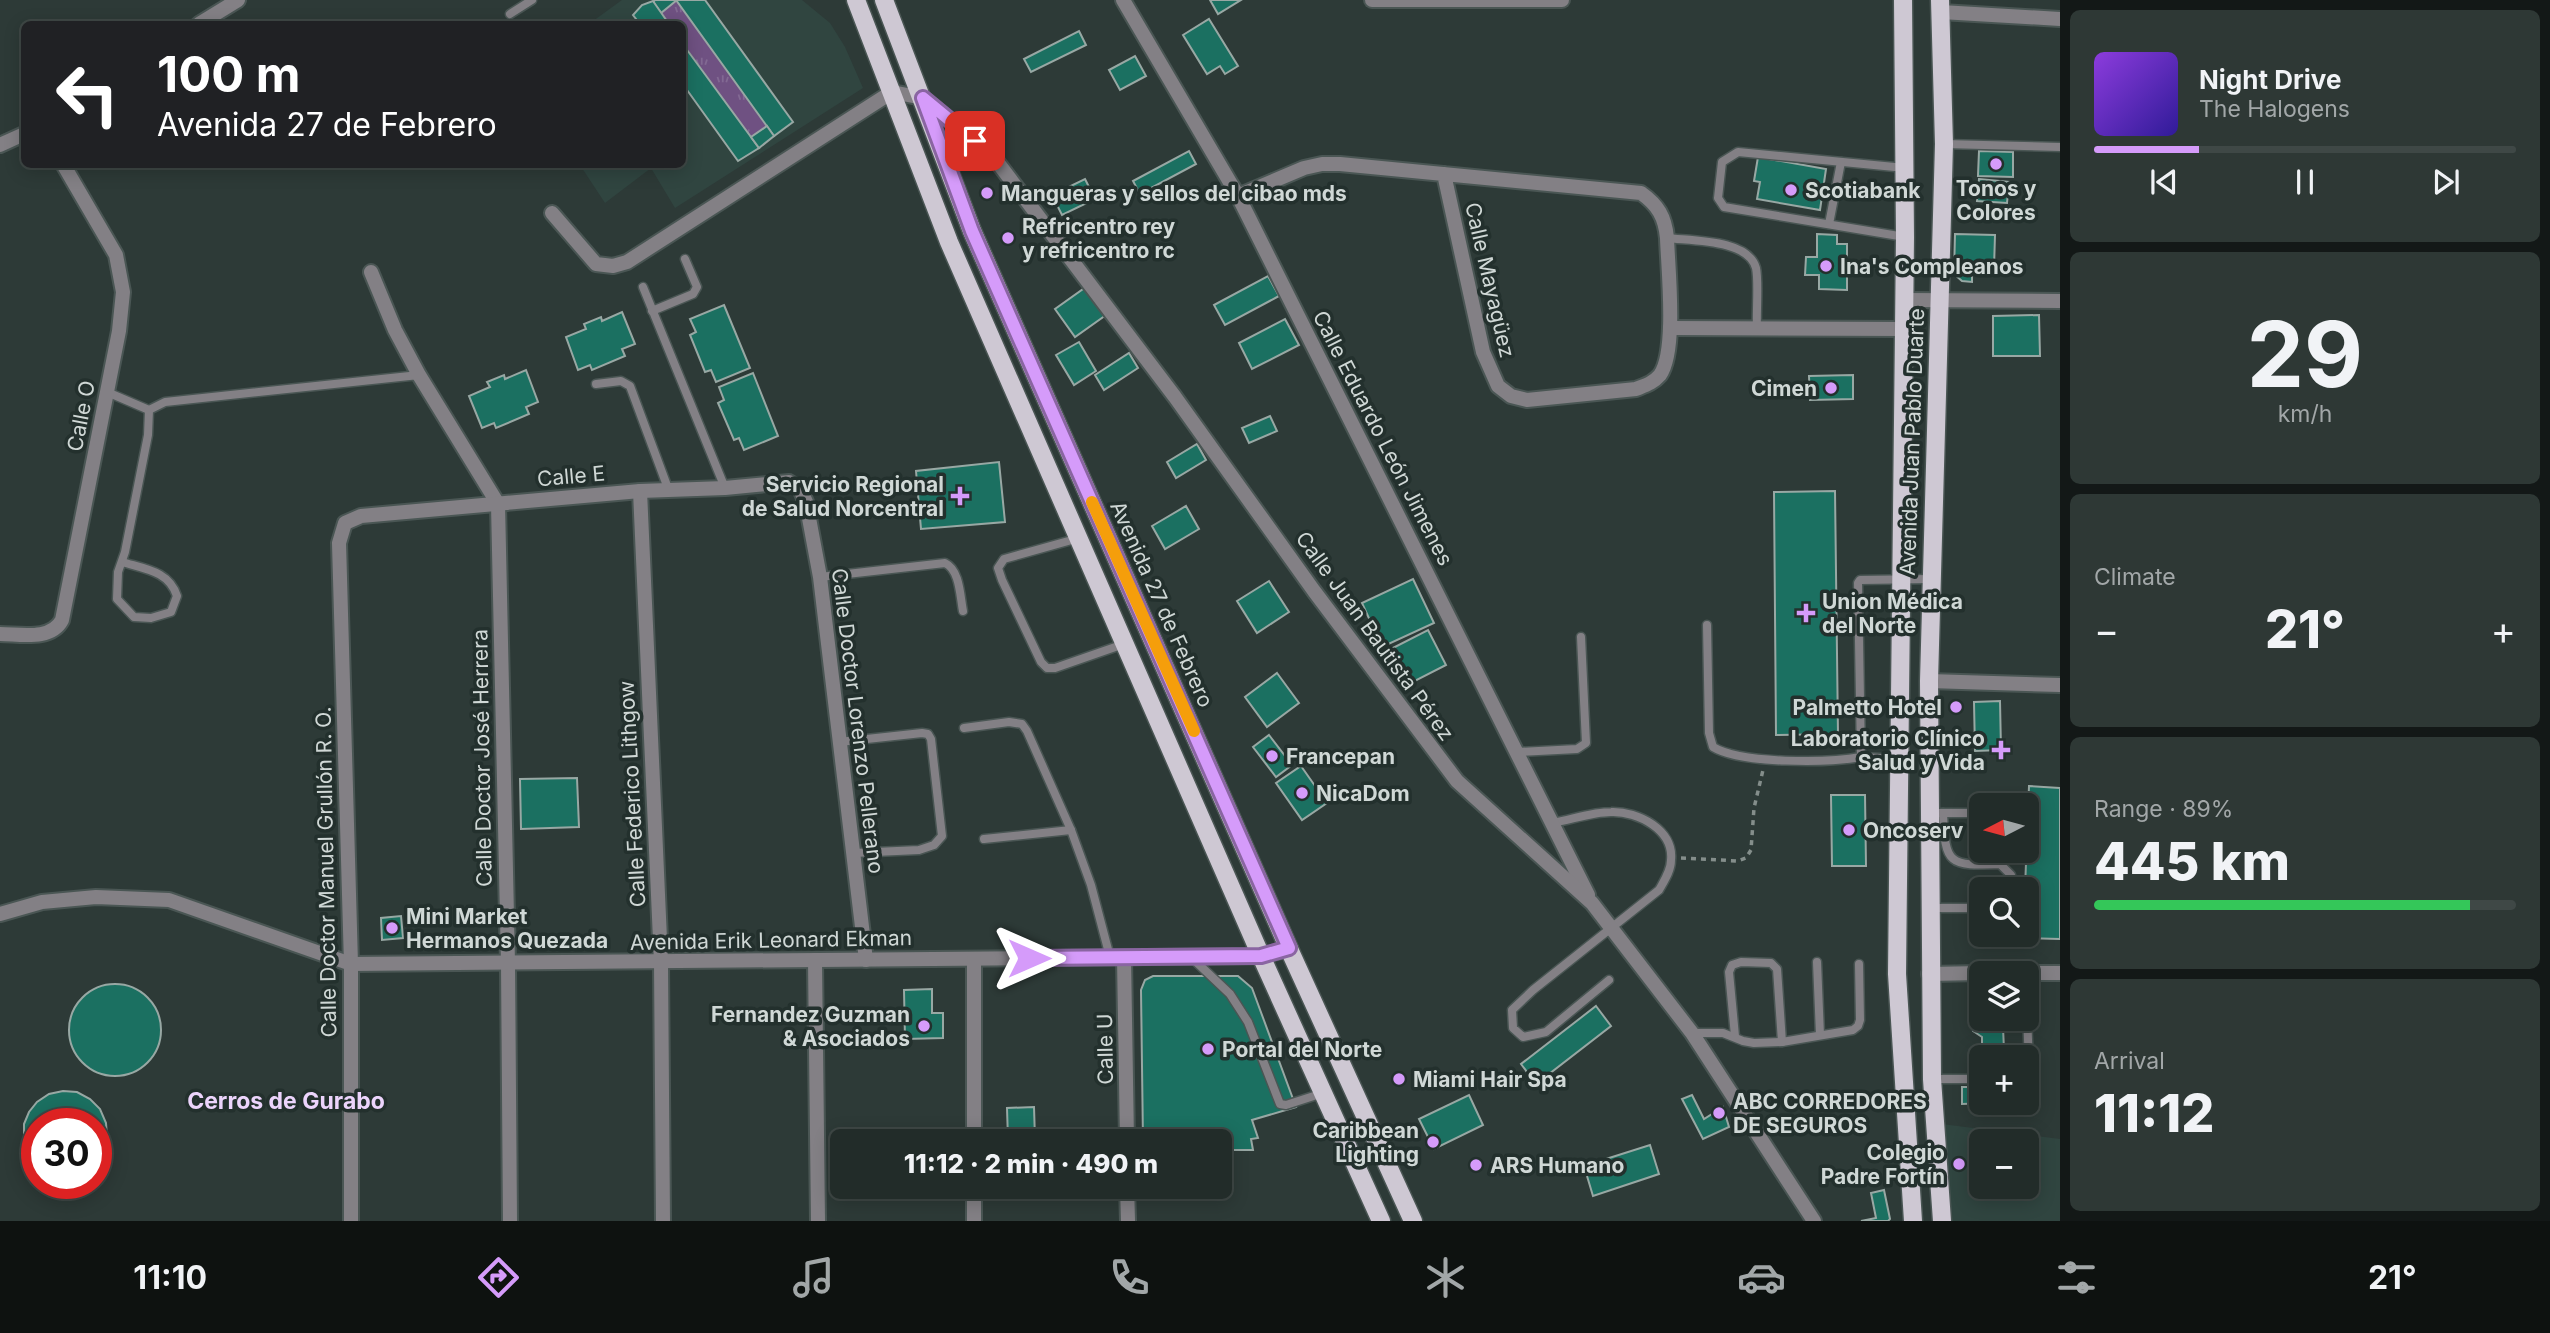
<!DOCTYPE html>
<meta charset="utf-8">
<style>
body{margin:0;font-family:Inter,sans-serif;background:#2e3835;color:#f1f3f6;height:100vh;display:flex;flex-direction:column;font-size:26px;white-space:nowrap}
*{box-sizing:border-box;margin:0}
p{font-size:23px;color:#a2a7a8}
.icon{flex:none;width:38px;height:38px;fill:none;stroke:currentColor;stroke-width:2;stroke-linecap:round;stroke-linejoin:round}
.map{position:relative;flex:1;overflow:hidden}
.side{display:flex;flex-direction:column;gap:10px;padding:10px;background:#131817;width:490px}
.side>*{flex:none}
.hud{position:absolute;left:21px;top:21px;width:665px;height:147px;border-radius:10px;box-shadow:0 4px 18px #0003,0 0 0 2px #3f4846;background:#202124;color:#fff;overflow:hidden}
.needle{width:46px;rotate:264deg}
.tools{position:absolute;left:1969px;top:793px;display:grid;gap:14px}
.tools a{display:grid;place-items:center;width:70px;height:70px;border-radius:10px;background:#222c29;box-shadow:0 4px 18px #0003,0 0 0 2px #3f4846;font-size:35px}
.speed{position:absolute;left:21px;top:1108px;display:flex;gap:14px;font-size:35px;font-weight:700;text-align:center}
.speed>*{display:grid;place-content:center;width:91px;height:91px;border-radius:50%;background:#222c29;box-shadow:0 4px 18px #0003,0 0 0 2px #3f4846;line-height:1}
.speed .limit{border:10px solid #d22;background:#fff;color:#111}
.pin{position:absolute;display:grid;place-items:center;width:60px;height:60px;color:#fff;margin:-30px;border-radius:14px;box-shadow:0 4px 10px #0006}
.me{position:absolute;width:77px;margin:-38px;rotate:90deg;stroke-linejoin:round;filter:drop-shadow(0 0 5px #0008)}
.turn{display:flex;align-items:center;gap:24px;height:147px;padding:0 21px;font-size:32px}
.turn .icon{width:91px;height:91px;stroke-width:2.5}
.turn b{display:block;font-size:49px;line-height:60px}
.big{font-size:52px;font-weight:800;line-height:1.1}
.side .tile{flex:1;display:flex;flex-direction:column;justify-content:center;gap:10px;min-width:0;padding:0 24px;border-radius:10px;background:#2e3835}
.side .dial{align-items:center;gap:0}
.dial b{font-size:91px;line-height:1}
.song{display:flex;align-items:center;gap:21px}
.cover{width:84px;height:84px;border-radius:10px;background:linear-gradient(135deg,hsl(270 70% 55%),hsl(250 70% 35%))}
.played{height:7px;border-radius:4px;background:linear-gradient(90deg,#d59bfa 25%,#3f4846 25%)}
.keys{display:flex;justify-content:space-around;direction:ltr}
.heat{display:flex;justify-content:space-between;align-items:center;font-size:38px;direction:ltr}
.charge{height:10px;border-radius:5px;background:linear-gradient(90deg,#34c759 89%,#3f4846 0)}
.trip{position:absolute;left:830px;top:1129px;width:402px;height:70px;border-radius:10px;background:#222c29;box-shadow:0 4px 18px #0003,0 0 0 2px #3f4846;font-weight:800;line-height:70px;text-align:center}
.menu{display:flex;height:112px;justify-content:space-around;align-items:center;background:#0e1210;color:#a2a7a8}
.menu .icon{width:49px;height:49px}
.menu .active{color:#d59bfa}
.menu b{font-size:32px;color:#f1f3f6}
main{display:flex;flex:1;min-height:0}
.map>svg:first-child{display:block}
</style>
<main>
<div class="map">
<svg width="2060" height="1221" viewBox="0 0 2060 1221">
<defs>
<pattern id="park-tufts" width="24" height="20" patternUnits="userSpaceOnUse" patternTransform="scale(1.75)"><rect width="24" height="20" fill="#6f5182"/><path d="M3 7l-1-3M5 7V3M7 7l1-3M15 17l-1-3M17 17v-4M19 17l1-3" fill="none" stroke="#826993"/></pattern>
</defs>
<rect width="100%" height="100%" fill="#2d3a37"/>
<g fill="#304540" fill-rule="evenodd">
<path d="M622,0H802L830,23L845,47L863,88L675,208L651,168L605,203L580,165L682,164V24H589Z"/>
<path d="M1934,1123L2060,1139V1221H1942ZM1981,1141H2026V1186H1981Z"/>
</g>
<path fill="url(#park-tufts)" d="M677,0L767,126L751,137L683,43L682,24H669L661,13Z"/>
<g fill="#1b7061" stroke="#98a8a4" stroke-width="2">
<path d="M655,0H677L661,13L653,2Z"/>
<path d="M676,0H705L793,122L774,136Z"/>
<path d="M1210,0H1241L1218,14Z"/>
<path d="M653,1L669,24H640L633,15L642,5Z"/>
<path d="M1209,19L1238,66L1225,74L1220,66L1207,74L1183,35Z"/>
<path d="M1079,31L1086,45L1031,72L1024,59Z"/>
<path d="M682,43L759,148L738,161L682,83Z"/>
<path d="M1135,56L1146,76L1120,90L1109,70Z"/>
<path d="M767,126L774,136L759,148L751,137Z"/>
<path d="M1189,151L1196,164L1140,194L1133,181Z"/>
<path d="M1979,151L2013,152V177L1978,176Z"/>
<path d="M1758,157L1826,169L1820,210L1757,199L1760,182L1754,181Z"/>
<path d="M1085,179L1095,199L1062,215L1052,195Z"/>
<path d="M1979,179L2009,182L2007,203L1977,201Z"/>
<path d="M1817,234L1837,235V244H1847V290L1819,289V275H1805L1806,257H1817Z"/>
<path d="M1955,234L1995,235L1994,268L1972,267V282L1962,281L1954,274Z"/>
<path d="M1268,276L1279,296L1225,325L1214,305Z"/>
<path d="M1086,287L1106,315L1075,337L1055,309Z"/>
<path d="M724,305L750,368L716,382L711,370L705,372L690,335L696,332L690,319Z"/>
<path d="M622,312L635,344L622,349L625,356L592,370L590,365L578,370L566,337L586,329L584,324L601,317L602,321Z"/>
<path d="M2039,315L2040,356H1993V316Z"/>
<path d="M1285,319L1299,345L1252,369L1239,343Z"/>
<path d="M1079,342L1096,371L1074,385L1056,355Z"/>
<path d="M1129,353L1138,368L1104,390L1095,375Z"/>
<path d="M526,370L538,402L526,407L529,414L496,428L494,423L482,428L469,396L490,387L487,382L504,375L505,379Z"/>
<path d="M753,373L778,436L744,450L739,438L734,440L718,403L724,400L719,387Z"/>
<path d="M1853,375V399L1810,400L1809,376Z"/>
<path d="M1270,416L1277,431L1249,443L1242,428Z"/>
<path d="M1197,444L1206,460L1176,478L1167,462Z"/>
<path d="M999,462L1005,522L921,529L916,471Z"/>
<path d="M1835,491L1838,734L1776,735L1774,492Z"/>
<path d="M1186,506L1199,529L1165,549L1152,526Z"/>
<path d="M1413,579L1434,623L1382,647L1362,603Z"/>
<path d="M1269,581L1289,612L1257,633L1237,601Z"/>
<path d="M1428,630L1446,665L1405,686L1387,651Z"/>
<path d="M1277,673L1299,703L1267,727L1245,697Z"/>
<path d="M2000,701L2001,750L1975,751L1974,702Z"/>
<path d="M1269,735L1292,765L1276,777L1253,747Z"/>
<path d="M1301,766L1327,803L1302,820L1276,783Z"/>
<path d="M577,778L579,827L521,829L520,779Z"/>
<path d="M2029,786L2060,788V939L2023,938V934H2026V889H2025Z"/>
<path d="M1831,795H1865L1866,866H1832Z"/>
<path d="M401,916L403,938L382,940L381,918Z"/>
<path d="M1153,976H1238L1252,988L1296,1107L1252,1120L1258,1138L1251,1139L1253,1150H1220V1141H1143L1141,990L1145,980Z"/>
<circle cx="115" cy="1030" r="46"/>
<path d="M932,989V1013H943V1038L905,1039L904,990Z"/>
<path d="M1981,1000V1018H2021V1027H2003L2004,1050L1982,1051V1037L1973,1031L1971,1017Z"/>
<path d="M1596,1006L1611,1026L1536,1084L1521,1064Z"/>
<path d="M1962,1087H1981V1102L1989,1103L1962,1104Z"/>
<path d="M63,1091L77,1092L90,1099L100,1109L106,1123L107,1137L103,1151L96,1160V1124H37V1163L27,1150L24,1137V1124L29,1112L37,1102L49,1094Z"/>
<path d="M1469,1095L1483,1125L1434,1149L1419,1119Z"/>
<path d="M1692,1095L1704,1119L1723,1107L1729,1127L1703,1139L1682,1099Z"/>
<path d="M1034,1107L1035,1139L1008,1140L1007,1108Z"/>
<path d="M1650,1145L1659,1174L1593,1196L1584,1166Z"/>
<path d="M1884,1190L1890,1219L1888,1221H1861L1876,1218L1871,1193Z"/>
</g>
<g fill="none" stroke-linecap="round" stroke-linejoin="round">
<defs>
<g id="lane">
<path d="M510,14L532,0"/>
<path d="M1944,144L2060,147"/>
<path d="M1905,168L1738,152L1722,162L1718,198L1724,207L1905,237"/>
<path d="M1829,224L1841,162"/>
<path d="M1667,238C1691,241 1748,239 1756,268C1759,282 1756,313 1757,329"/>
<path d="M643,287L725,488"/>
<path d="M652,311L693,294L697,287L685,259"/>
<path d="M596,384L621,381L630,386L669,491"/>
<path d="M107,392L149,410"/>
<path d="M1079,538L1004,559L998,568L1002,580L1041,662L1047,668H1055L1124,644"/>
<path d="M122,562C145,569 169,571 177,596L171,612L151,618L134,617L117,599L118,572L125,552L148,435L149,410L165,402L419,375"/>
<path d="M820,577L945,563C960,570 960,596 963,611"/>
<path d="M1707,625L1709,733L1713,747C1741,764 1828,763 1861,757L1858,583L1860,580L1930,579"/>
<path d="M964,728L1009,722L1022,724L1027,731L1071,830L1091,885L1110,957"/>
<path d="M839,742L922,733L928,734L931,739L942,836L934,845L919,850L853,853"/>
<path d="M1517,752L1577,749L1586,743L1581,637"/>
<path d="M1861,757L1898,759"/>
<path d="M1930,813H1943C1945,865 1949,866 2000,864L2011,875L2013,889"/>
<path d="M1943,813H1981"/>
<path d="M1552,823C1571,820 1592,812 1611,812C1638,811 1674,830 1671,860C1671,871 1664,881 1659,890L1533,990L1512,1010L1513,1028L1523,1037L1546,1032L1609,980"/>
<path d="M984,839L1071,830"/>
<path d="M1929,908H1981"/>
<path d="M1191,957L1230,994L1248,1022L1280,1104L1286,1105L1323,1093"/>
<path d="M1817,962L1820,1035"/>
<path d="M2026,989L2029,1065L2026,1071"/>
<path d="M1692,1033H1723L1743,1041L1754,1043L1782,1042L1853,1030L1858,1026L1860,1020L1859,964"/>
<path d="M1735,1036L1729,972L1732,965L1741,962L1771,963L1777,969L1782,1042"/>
<path d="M1932,1079H1981"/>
</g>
<g id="street">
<path d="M1123,0L1238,196L1588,895"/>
<path d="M1372,0H1562"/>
<path d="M1941,12L2060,19"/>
<path d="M199,24L238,0"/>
<path d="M0,145L24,134"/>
<path d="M1238,196L1304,168L1322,164H1340L1641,193C1658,205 1665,217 1667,238C1668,269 1677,351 1660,375C1653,383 1646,385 1636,389L1527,400L1511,396L1498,386L1483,352L1444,174"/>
<path d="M552,213L596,264L613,266L627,262L892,92L923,98L992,155L1175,397L1314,591L1457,781L1592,903L1692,1033L1814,1221"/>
<path d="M371,272L395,330L419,375L498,504L508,963L510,1221"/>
<path d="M1905,300L2060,301"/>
<path d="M1670,328L1904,329"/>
<path d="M640,491L661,962L663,1221"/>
<path d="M0,634C20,634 51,641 62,620L119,331L123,292L116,255L63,164"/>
<path d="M1929,681L2060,685"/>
<path d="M0,914L42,902L96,897L169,900L351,964L1261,956L1289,949"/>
<path d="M1124,957L1127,1141"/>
<path d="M815,960L818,1221"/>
<path d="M2002,973H2060"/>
<path d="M1929,974L1981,973"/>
<path d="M974,1141V959"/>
<path d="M1127,1186L1128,1221"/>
<path d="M351,1221V964L339,543L345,523L361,516L640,491L725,488L789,482L800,489L806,502L820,577L866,960"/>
<path d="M974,1221V1186"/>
</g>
<g id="primary">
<path d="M856,0L949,242L1261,956L1381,1221"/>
<path d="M884,0L972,231L1289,949L1413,1221"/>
<path d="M1903,0L1905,237L1897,974L1913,1221"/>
<path d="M1940,0L1944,144L1929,681L1932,1079L1942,1221"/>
</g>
</defs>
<use href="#lane" stroke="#4a5654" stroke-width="11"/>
<use href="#street" stroke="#4a5654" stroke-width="18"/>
<use href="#primary" stroke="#4a5654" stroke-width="21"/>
<path stroke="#848e8b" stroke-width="3.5" stroke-dasharray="5 5" stroke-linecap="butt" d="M1681,858L1738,861L1746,858L1751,850L1754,808L1763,770"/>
<use href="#lane" stroke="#838085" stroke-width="8"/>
<use href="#street" stroke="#838085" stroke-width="14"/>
<use href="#primary" stroke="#cec8d3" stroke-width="18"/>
</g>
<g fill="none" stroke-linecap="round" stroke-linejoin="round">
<defs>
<path id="route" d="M975,141L923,98L972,231L1289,948L1261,956L1029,958"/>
</defs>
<use href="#route" stroke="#8a65a2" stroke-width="18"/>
<use href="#route" stroke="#d59bfa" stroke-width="12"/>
<path stroke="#f59e0b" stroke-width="12" d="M1092,502L1194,731"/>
</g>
<g fill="#d59bfa" stroke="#23302d" stroke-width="2.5">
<circle cx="1996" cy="164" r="7"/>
<circle cx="1791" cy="190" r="7"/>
<circle cx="987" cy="193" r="7"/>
<circle cx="1008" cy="238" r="7"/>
<circle cx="1826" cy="266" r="7"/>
<circle cx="1831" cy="388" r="7"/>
<path d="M956.5 485.5h7v7h7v7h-7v7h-7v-7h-7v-7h7z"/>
<path d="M1802.5 602.5h7v7h7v7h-7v7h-7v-7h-7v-7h7z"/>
<circle cx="1956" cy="707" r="7"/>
<path d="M1997.5 739.5h7v7h7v7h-7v7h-7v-7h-7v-7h7z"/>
<circle cx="1272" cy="756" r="7"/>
<circle cx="1302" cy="793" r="7"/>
<circle cx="1849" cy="830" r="7"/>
<circle cx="392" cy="928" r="7"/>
<circle cx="924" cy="1026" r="7"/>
<circle cx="1208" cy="1049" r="7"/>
<circle cx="1399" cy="1079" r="7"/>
<circle cx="1719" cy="1113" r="7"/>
<circle cx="1433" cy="1142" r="7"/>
<circle cx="1959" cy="1164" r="7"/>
<circle cx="1476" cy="1165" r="7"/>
</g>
<g text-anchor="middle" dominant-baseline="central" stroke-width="7" stroke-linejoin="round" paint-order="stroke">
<g font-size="21" font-weight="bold" fill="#d0d8d6" stroke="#23302d" text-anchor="start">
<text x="1996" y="188" text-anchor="middle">Tonos y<tspan x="1996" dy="24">Colores</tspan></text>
<text x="1805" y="190">Scotiabank</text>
<text x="1001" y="193">Mangueras y sellos del cibao mds</text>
<text x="1022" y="226">Refricentro rey<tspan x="1022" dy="24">y refricentro rc</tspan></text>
<text x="1840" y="266">Ina's Compleanos</text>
<text x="1817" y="388" text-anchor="end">Cimen</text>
<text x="944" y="484" text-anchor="end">Servicio Regional<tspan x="944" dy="24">de Salud Norcentral</tspan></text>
<text x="1822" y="601">Union Médica<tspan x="1822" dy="24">del Norte</tspan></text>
<text x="1942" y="707" text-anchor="end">Palmetto Hotel</text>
<text x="1985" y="738" text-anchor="end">Laboratorio Clínico<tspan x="1985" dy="24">Salud y Vida</tspan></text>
<text x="1286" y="756">Francepan</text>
<text x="1316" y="793">NicaDom</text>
<text x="1863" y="830">Oncoserv</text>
<text x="406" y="916">Mini Market<tspan x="406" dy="24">Hermanos Quezada</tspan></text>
<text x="910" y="1014" text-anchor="end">Fernandez Guzman<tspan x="910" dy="24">&amp; Asociados</tspan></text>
<text x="1222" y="1049">Portal del Norte</text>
<text x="1413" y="1079">Miami Hair Spa</text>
<text x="1733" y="1101">ABC CORREDORES<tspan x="1733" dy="24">DE SEGUROS</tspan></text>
<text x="1419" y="1130" text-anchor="end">Caribbean<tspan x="1419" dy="24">Lighting</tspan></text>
<text x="1945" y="1152" text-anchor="end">Colegio<tspan x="1945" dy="24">Padre Fortín</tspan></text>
<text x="1490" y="1165">ARS Humano</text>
</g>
<g font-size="21" fill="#d0d8d6" stroke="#23302d">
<text transform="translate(1490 280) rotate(77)">Calle Mayagüez</text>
<text transform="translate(81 416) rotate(-79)">Calle O</text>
<text transform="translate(1383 438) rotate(63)">Calle Eduardo León Jimenes</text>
<text transform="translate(1912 442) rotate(-88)">Avenida Juan Pablo Duarte</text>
<text transform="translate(571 476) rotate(-5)">Calle E</text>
<text transform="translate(1162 604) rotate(66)">Avenida 27 de Febrero</text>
<text transform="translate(1375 636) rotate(54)">Calle Juan Bautista Pérez</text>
<text transform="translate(858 721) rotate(83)">Calle Doctor Lorenzo Pellerano</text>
<text transform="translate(482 758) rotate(-91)">Calle Doctor José Herrera</text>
<text transform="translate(632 794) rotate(-93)">Calle Federico Lithgow</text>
<text transform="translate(326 872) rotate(-91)">Calle Doctor Manuel Grullón R. O.</text>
<text transform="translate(771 940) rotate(-1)">Avenida Erik Leonard Ekman</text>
<text transform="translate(1105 1049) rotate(-91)">Calle U</text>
</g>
<g font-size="23" font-weight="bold" fill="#ecd4fc" stroke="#23302d">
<text x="286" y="1101">Cerros de Gurabo</text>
</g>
</g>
</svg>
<div class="tools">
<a><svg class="needle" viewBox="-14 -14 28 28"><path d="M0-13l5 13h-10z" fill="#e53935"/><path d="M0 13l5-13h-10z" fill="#a2a7a8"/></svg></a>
<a><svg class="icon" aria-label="search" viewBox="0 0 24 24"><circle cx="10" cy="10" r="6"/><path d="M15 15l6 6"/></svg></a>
<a><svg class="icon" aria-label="layers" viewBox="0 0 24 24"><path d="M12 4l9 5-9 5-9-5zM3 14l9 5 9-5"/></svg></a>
<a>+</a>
<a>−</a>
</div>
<div class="speed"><div class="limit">30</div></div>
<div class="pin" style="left:975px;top:141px;background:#d93025"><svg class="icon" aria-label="arrive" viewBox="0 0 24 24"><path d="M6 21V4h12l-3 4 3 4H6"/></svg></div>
<svg class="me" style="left:1029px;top:958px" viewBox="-20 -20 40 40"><path d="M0-17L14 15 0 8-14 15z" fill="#d59bfa" stroke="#fff" stroke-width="4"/></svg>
<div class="trip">11:12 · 2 min · 490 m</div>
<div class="hud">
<div class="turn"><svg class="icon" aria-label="left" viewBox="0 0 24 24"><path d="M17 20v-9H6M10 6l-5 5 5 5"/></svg><div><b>100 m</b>Avenida 27 de Febrero</div></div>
</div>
</div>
<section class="side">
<div class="tile">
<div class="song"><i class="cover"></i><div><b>Night Drive</b><p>The Halogens</p></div></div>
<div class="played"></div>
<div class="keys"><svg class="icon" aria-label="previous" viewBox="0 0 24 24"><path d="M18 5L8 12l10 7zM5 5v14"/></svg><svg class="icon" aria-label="pause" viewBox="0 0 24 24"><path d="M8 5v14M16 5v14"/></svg><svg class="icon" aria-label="next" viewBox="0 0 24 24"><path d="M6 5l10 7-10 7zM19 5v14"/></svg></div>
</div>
<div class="tile dial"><b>29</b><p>km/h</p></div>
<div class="tile"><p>Climate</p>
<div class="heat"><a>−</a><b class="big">21°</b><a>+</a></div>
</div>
<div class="tile"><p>Range · 89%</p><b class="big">445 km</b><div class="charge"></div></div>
<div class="tile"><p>Arrival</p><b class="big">11:12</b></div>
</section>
</main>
<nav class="menu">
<b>11:10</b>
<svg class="icon active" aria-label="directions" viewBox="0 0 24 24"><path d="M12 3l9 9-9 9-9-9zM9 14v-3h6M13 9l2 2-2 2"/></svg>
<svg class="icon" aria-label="music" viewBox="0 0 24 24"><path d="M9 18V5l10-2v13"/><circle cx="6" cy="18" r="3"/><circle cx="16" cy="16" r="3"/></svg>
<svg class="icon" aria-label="phone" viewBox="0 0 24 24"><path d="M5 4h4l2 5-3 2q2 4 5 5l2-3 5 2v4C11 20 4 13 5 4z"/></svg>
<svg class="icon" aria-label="climate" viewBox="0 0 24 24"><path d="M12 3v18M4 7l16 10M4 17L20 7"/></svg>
<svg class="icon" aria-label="car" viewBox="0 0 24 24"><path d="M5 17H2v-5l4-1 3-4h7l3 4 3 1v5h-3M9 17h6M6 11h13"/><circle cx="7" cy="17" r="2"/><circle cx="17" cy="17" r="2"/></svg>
<svg class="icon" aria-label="filters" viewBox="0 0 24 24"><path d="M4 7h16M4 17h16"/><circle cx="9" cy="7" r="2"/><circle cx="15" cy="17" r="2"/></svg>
<b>21°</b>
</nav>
